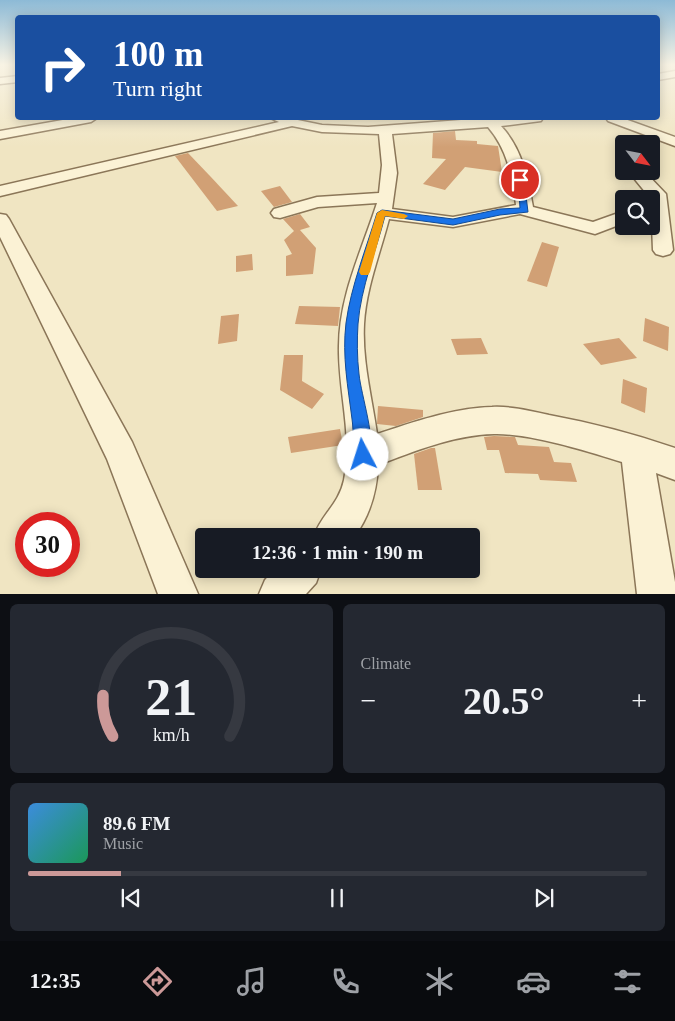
<!DOCTYPE html>
<meta charset="utf-8">
<style>
body{margin:0;font-family:"Times New Roman",serif;background:#242831;color:#f1f3f6;height:100vh;display:flex;flex-direction:column;font-size:19px;white-space:nowrap}
*{box-sizing:border-box;margin:0}
p{font-size:16px;color:#9ea1a6}
.icon{flex:none;width:28px;height:28px;fill:none;stroke:currentColor;stroke-width:2;stroke-linecap:round;stroke-linejoin:round}
.map{position:relative;height:594px;overflow:hidden}
.panel{display:flex;flex-direction:column;gap:10px;padding:10px;background:#0d0f14;flex:1}
.panel>*{flex:none}
.hud{position:absolute;left:15px;top:15px;width:645px;height:105px;border-radius:5px;box-shadow:0 2px 12px #0003;background:#1a4fa0;color:#fff;overflow:hidden}
.needle{width:32px;rotate:122deg}
.controls{position:absolute;left:615px;top:135px;display:grid;gap:10px}
.controls a{display:grid;place-items:center;width:45px;height:45px;border-radius:5px;background:#171b24;box-shadow:0 2px 12px #0003;font-size:25px}
.speed{position:absolute;left:15px;top:512px;display:flex;gap:10px;font-size:25px;font-weight:700;text-align:center}
.speed>*{display:grid;place-content:center;width:65px;height:65px;border-radius:50%;background:#171b24;box-shadow:0 2px 12px #0003;line-height:1}
.speed .limit{border:8px solid #d22;background:#fff;color:#111}
.pin{position:absolute;display:grid;place-items:center;width:42px;height:42px;color:#fff;margin:-21px;border:2px solid #fff;border-radius:50%;box-shadow:0 1px 5px #0007}
.me{position:absolute;width:55px;margin:-28px;rotate:355deg;stroke-linejoin:round;filter:drop-shadow(0 0 4px #0008)}
.turn{display:flex;align-items:center;gap:18px;height:105px;padding:0 15px;font-size:22px}
.turn .icon{width:65px;height:65px;stroke-width:2.5}
.turn b{display:block;font-size:35px;line-height:42px}
.big{font-size:38px;font-weight:600;line-height:1.1}
.panel .tile{flex:1;display:flex;flex-direction:column;justify-content:center;gap:8px;min-width:0;padding:0 18px;border-radius:8px;background:#242831}
.panel .dial{align-items:center;gap:0}
.dial svg{height:130px;overflow:visible;fill:none;stroke:#363941;stroke-width:7;stroke-linecap:round;text-anchor:middle}
.dial text{fill:#f1f3f6;stroke:none}
.song{display:flex;align-items:center;gap:15px}
.cover{width:60px;height:60px;border-radius:8px;background:linear-gradient(135deg,hsl(210 70% 55%),hsl(150 70% 35%))}
.played{height:5px;border-radius:2px;background:linear-gradient(90deg,#cc9998 15%,#363941 15%)}
.keys{display:flex;justify-content:space-around;direction:ltr}
.heat{display:flex;justify-content:space-between;align-items:center;font-size:28px;direction:ltr}
.panel .tiles{flex:1;display:grid;gap:10px;grid-template-columns:1fr 1fr}
.tile:last-child{grid-column:span 2}
.trip{position:absolute;left:195px;top:528px;width:285px;height:50px;border-radius:5px;background:#171b24;box-shadow:0 2px 12px #0003;font-weight:600;line-height:50px;text-align:center}
.tabs{display:flex;height:80px;justify-content:space-around;align-items:center;background:#090b0e;color:#9ea1a6}
.tabs .icon{width:35px;height:35px}
.tabs .active{color:#cc9998}
.tabs b{font-size:22px;color:#f1f3f6}
.map>svg:first-child{display:block}
</style>
<div class="map">
<svg width="675" height="594" viewBox="0 0 675 594">
<rect width="100%" height="100%" fill="#f0e5c2"/>
<g fill="#d1a075">
<path d="M455,131L456,140L477,141V144L498,146L502,172L465,167L445,190L423,184L446,159L432,158L433,133Z"/>
<path d="M188,153L210,176L238,206L217,211L175,156Z"/>
<path d="M280,186L292,202L274,207L261,191Z"/>
<path d="M300,214L310,227L300,230L316,248L313,274L286,276V256L292,254L284,240L294,231L283,219Z"/>
<path d="M542,242L559,247L547,287L527,281Z"/>
<path d="M252,254L253,270L236,272V256Z"/>
<path d="M299,306L340,307L338,326L295,324Z"/>
<path d="M239,314L237,341L218,344L221,316Z"/>
<path d="M645,318L669,327L668,351L643,341Z"/>
<path d="M481,338L488,354L457,355L451,339Z"/>
<path d="M619,338L637,358L601,365L583,344Z"/>
<path d="M284,355H303L302,381L324,394L312,409L280,390Z"/>
<path d="M623,379L647,388L645,413L621,403Z"/>
<path d="M378,406L423,410V417L396,426L377,424Z"/>
<path d="M340,429L343,445L291,453L288,437Z"/>
<path d="M494,436L515,437L518,445L549,447L554,462L571,463L577,482L540,480L538,474L505,473L499,450H487L484,437Z"/>
<path d="M431,448H435L442,490H418L414,454Z"/>
</g>
<g fill="none" stroke-linecap="round" stroke-linejoin="round">
<defs>
<g id="minor">
<path d="M675,71V77L658,80V74Z"/>
<path d="M18,76V82L0,84V78Z"/>
<path d="M74,118H97L91,122L0,139V131Z"/>
<path d="M270,118H288L322,125L368,127L461,120L543,118L541,121L501,126C522,148 528,179 533,207L593,222L624,211V223L595,234L520,214L453,227L389,219C380,254 366,288 364,324C362,361 372,398 377,434C414,422 453,408 492,407C511,406 531,411 549,415C592,423 634,434 675,448V480L656,473L675,582V594H637L622,462C587,451 529,433 494,434C454,435 415,451 378,465C377,491 370,515 355,536H314C321,515 339,504 344,480C353,435 338,391 339,346C339,296 362,250 377,203L318,207L280,218L274,217L271,213L274,209L317,197L379,193L382,165L379,134L322,132L292,126L0,196V186L279,122ZM488,127C507,149 513,177 516,205L453,217L392,209L397,173L392,134Z"/>
<path d="M606,118H622L675,137V146L608,121Z"/>
<path d="M628,171H644L666,194L673,250L670,254L663,256L656,254L653,250L651,199Z"/>
<path d="M0,214L6,215L9,219L132,442L198,594H158L107,459L0,237Z"/>
<path d="M275,569H321L316,583L306,594H259L265,580Z"/>
</g>
</defs>
<use href="#minor" stroke="#8b7658" stroke-width="3"/>
<use href="#minor" fill="#fbf2d5" fill-rule="evenodd"/>
</g>
<linearGradient id="sky" x2="0" y2="1"><stop stop-color="#8dbad6"/><stop offset="0.44" stop-color="#f8f3e4"/><stop offset="1" stop-color="#f8f3e4" stop-opacity="0"/></linearGradient>
<rect width="675" height="147" fill="url(#sky)"/>
<path fill="#1a73e8" stroke="#114b97" d="M518,178L524,180L528,212L500,215L453,225L385,216C376,251 361,287 358,324C357,339 357,358 359,374C361,395 377,442 369,460L363,463L357,460C352,448 354,432 352,419C348,387 342,356 346,323C351,286 366,249 377,213L382,210L453,219L500,209L520,208Z"/>
<path fill="#f59e0b" d="M382,210L404,214L408,216L404,219L385,216L370,272L368,275H361L359,272L377,213Z"/>
</svg>
<div class="controls">
<a><svg class="needle" viewBox="-14 -14 28 28"><path d="M0-13l5 13h-10z" fill="#e53935"/><path d="M0 13l5-13h-10z" fill="#9ea1a6"/></svg></a>
<a><svg class="icon" aria-label="search" viewBox="0 0 24 24"><circle cx="10" cy="10" r="6"/><path d="M15 15l6 6"/></svg></a>
</div>
<div class="speed"><div class="limit">30</div></div>
<div class="pin" style="left:520px;top:180px;background:#d93025"><svg class="icon" aria-label="arrive" viewBox="0 0 24 24"><path d="M6 21V4h12l-3 4 3 4H6"/></svg></div>
<svg class="me" style="left:363px;top:455px" viewBox="-20 -20 40 40"><circle r="19" fill="#fff"/><path d="M0-13L10 11 0 6-10 11z" fill="#1a73e8"/></svg>
<div class="trip">12:36 · 1 min · 190 m</div>
<div class="hud">
<div class="turn"><svg class="icon" aria-label="right" viewBox="0 0 24 24"><path d="M7 20v-9h11M14 6l5 5-5 5"/></svg><div><b>100 m</b>Turn right</div></div>
</div>
</div>
<section class="panel">
<div class="tiles">
<div class="tile dial"><svg viewBox="0 0 100 80">
<path d="M14 69A42 42 0 1 1 86 69"/>
<path d="M14 69A42 42 0 0 1 8 44" stroke="#cc9998"/>
<text x="50" y="56" font-size="32" font-weight="700">21</text>
<text x="50" y="72" font-size="11">km/h</text>
</svg></div>
<div class="tile"><p>Climate</p>
<div class="heat"><a>−</a><b class="big">20.5°</b><a>+</a></div>
</div>
<div class="tile">
<div class="song"><i class="cover"></i><div><b>89.6 FM</b><p>Music</p></div></div>
<div class="played"></div>
<div class="keys"><svg class="icon" aria-label="previous" viewBox="0 0 24 24"><path d="M18 5L8 12l10 7zM5 5v14"/></svg><svg class="icon" aria-label="pause" viewBox="0 0 24 24"><path d="M8 5v14M16 5v14"/></svg><svg class="icon" aria-label="next" viewBox="0 0 24 24"><path d="M6 5l10 7-10 7zM19 5v14"/></svg></div>
</div>
</div>
</section>
<nav class="tabs">
<b>12:35</b>
<svg class="icon active" aria-label="directions" viewBox="0 0 24 24"><path d="M12 3l9 9-9 9-9-9zM9 14v-3h6M13 9l2 2-2 2"/></svg>
<svg class="icon" aria-label="music" viewBox="0 0 24 24"><path d="M9 18V5l10-2v13"/><circle cx="6" cy="18" r="3"/><circle cx="16" cy="16" r="3"/></svg>
<svg class="icon" aria-label="phone" viewBox="0 0 24 24"><path d="M5 4h4l2 5-3 2q2 4 5 5l2-3 5 2v4C11 20 4 13 5 4z"/></svg>
<svg class="icon" aria-label="climate" viewBox="0 0 24 24"><path d="M12 3v18M4 7l16 10M4 17L20 7"/></svg>
<svg class="icon" aria-label="car" viewBox="0 0 24 24"><path d="M5 17H2v-5l4-1 3-4h7l3 4 3 1v5h-3M9 17h6M6 11h13"/><circle cx="7" cy="17" r="2"/><circle cx="17" cy="17" r="2"/></svg>
<svg class="icon" aria-label="filters" viewBox="0 0 24 24"><path d="M4 7h16M4 17h16"/><circle cx="9" cy="7" r="2"/><circle cx="15" cy="17" r="2"/></svg>
</nav>
